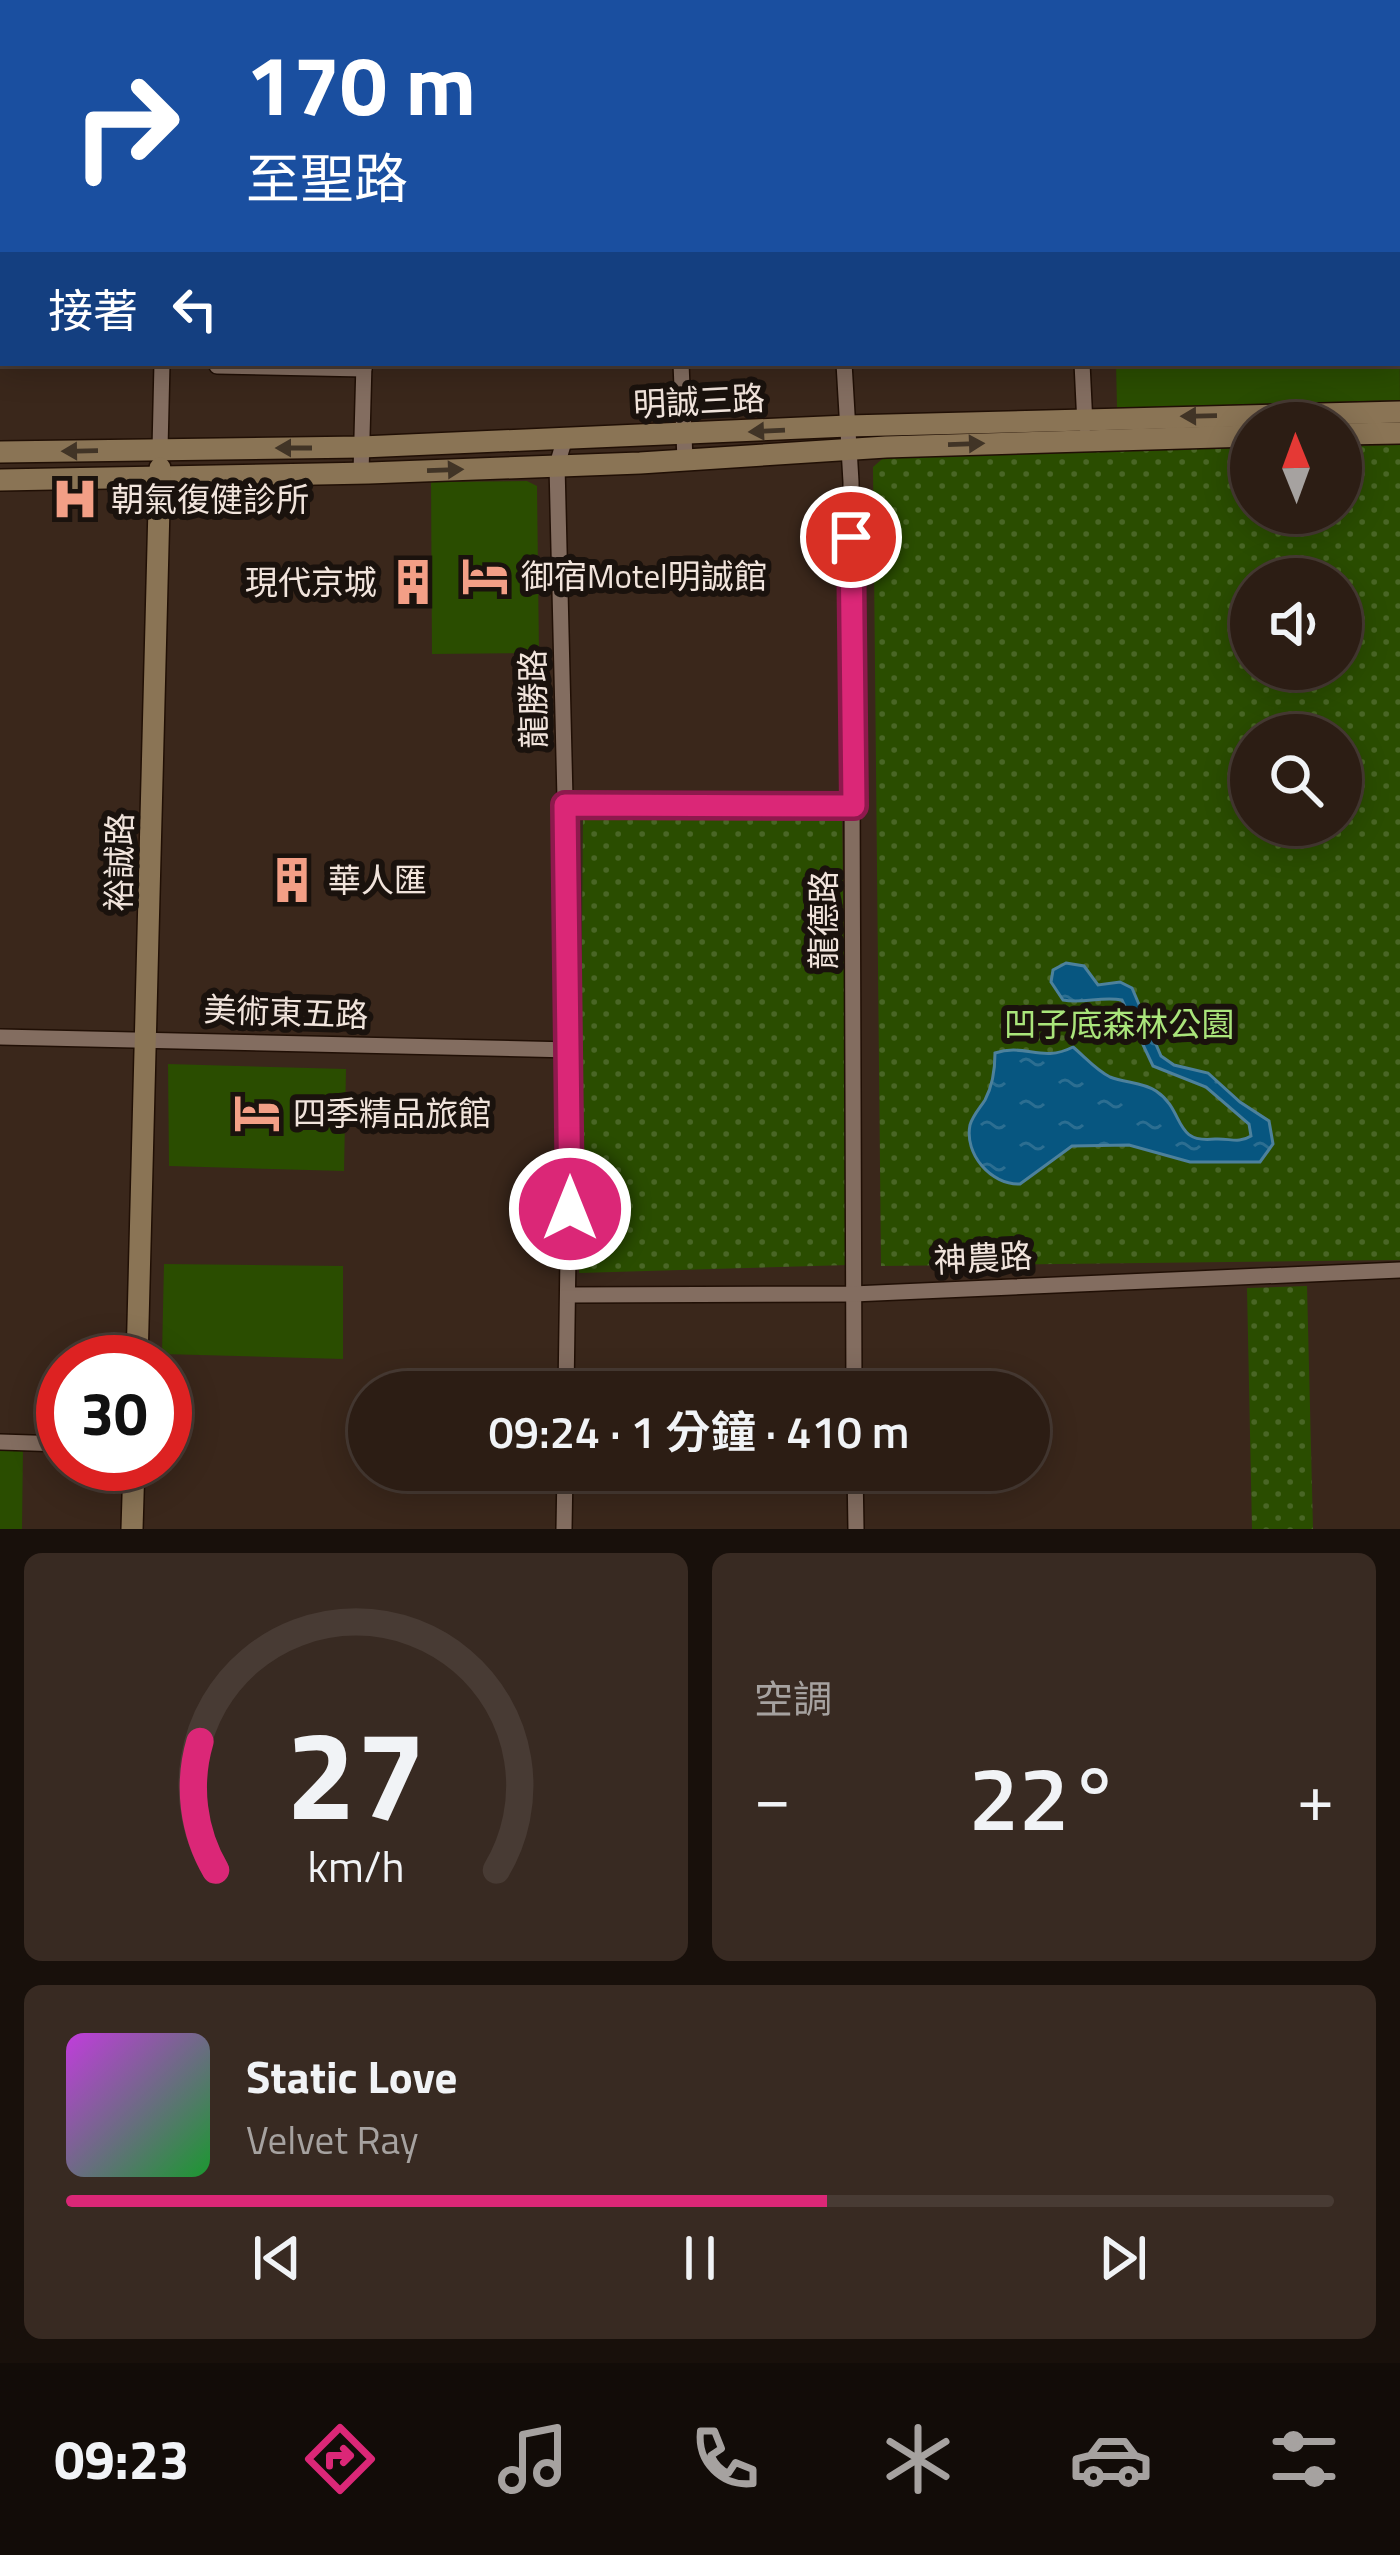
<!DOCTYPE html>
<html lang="zh-TW">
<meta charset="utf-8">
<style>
body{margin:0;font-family:"Titillium Web","Noto Sans TC",sans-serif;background:#382a22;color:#f1f3f6;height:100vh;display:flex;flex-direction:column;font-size:45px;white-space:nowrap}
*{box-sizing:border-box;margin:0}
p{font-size:39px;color:#a6a2a0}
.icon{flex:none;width:66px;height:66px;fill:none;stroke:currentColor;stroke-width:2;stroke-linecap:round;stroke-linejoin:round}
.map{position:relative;height:1529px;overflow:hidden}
.drawer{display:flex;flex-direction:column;gap:24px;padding:24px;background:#18100b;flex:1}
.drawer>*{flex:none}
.guide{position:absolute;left:0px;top:0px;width:1401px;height:366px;box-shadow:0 6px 30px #0003,0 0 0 3px #483b34;background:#1a4fa0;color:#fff;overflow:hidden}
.needle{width:78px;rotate:359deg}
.buttons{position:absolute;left:1230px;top:402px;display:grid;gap:24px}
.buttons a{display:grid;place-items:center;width:132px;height:132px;border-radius:50%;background:#2c1d14;box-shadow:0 6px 30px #0003,0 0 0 3px #483b34;font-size:60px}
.speed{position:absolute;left:36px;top:1335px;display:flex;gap:24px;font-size:60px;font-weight:700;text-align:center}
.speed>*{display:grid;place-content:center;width:156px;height:156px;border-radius:50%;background:#2c1d14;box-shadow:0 6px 30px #0003,0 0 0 3px #483b34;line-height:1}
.speed .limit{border:18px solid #d22;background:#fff;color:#111}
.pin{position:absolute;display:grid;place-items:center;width:102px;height:102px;color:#fff;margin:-51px;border:6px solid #fff;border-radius:50%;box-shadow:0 3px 12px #0007}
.me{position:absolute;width:132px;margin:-66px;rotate:0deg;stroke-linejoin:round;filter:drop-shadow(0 0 9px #0008)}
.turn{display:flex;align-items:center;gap:42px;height:252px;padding:0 48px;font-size:54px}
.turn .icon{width:156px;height:156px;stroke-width:2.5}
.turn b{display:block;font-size:84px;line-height:102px}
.then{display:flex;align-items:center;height:114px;padding:0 48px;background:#0003;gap:24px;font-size:45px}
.big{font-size:90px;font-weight:600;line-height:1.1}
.drawer .widget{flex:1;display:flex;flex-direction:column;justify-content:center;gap:18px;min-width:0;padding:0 42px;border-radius:18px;background:#382a22}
.drawer .dial{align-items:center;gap:0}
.dial svg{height:312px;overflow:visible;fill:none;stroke:#483b34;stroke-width:7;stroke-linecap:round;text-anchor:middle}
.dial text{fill:#f1f3f6;stroke:none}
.song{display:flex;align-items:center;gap:36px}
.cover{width:144px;height:144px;border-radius:18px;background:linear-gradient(135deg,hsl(290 70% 55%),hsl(130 70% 35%))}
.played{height:12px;border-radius:6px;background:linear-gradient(90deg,#db2777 60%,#483b34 60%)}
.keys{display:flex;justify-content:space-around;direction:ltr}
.heat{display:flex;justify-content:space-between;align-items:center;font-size:66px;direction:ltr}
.drawer .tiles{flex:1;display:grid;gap:24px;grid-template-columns:1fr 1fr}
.widget:last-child{grid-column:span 2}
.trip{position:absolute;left:348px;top:1371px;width:702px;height:120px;border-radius:60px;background:#2c1d14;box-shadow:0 6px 30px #0003,0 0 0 3px #483b34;font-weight:600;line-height:120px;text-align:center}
.tab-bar{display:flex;height:192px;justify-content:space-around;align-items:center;background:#120c08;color:#a6a2a0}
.tab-bar .icon{width:84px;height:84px}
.tab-bar .on{color:#db2777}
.tab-bar b{font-size:54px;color:#f1f3f6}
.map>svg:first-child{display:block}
</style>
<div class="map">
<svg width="1400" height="1529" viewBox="0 0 1400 1529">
<defs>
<pattern id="park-dots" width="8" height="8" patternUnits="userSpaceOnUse" patternTransform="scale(3)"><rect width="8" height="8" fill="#2a4d00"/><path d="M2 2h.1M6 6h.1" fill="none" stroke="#496625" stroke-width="1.8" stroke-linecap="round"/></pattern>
<pattern id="water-ripples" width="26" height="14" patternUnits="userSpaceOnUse" patternTransform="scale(3)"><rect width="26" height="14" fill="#075680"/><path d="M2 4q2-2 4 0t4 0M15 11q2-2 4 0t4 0" fill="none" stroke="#2c6e91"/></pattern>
</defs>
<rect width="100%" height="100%" fill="#3a271b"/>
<g fill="#2a4d00">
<path d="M1398,97L1400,400L1117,408L1116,363H1398Z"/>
<path d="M527,481L537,486L539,653L432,654L431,482Z"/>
<path d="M168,1064L346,1069L344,1171L169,1166Z"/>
<path d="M164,1264L343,1266V1359L162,1354Z"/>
<path d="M0,1448H23L22,1529H0Z"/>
</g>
<g fill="url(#park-dots)" fill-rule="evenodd">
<path d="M1400,445V1260L881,1266L873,467L888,454L1251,448V513H1341V446ZM1251,579H1341V669H1251ZM1251,735H1341V825H1251Z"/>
<path d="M842,816L849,1265L579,1273L583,818Z"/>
<path d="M1307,1286L1313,1529H1252L1247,1288Z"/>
</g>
<path fill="url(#water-ripples)" stroke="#4d819c" stroke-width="3" d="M1066,963L1084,966L1098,985L1120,982L1132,988L1161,1056L1174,1065L1208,1073L1240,1102L1269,1121L1273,1144L1260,1162H1190L1129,1145L1072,1146L1020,1184C991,1185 964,1154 970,1125C973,1115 980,1108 985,1100C993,1085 995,1070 995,1053C1025,1043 1042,1063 1073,1047C1085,1057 1096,1070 1110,1077C1125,1083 1143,1082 1156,1091C1186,1111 1172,1144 1215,1139C1230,1138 1238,1144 1251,1136L1249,1124L1206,1087L1153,1066L1122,1000C1101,996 1083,1004 1063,1000L1051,982L1053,970Z"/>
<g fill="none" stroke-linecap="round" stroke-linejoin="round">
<defs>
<g id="street">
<path d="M679,0V3"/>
<path d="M821,0V3"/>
<path d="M1067,0V3"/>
<path d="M166,3L167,0"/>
<path d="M368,3V0"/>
<path d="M681,363L685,460"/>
<path d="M844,363L851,482L854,1392"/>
<path d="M1082,363L1085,425"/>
<path d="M217,366L364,369"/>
<path d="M565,438L557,465L571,1050L566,1392"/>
<path d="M160,449L162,363"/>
<path d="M361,473L364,363"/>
<path d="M565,805L853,806"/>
<path d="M0,1037L571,1050"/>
<path d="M568,1295L853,1294L1400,1270"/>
<path d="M0,1442L63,1444"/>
<path d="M855,1470L856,1529"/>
<path d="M564,1529L565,1470"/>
</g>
<g id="secondary">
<path d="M1341,434L1400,433"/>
<path d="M0,452L362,447L848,426L1400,412"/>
<path d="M0,480L369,473L640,463L886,447L1251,436"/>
<path d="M137,1362L160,468"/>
<path d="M132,1529L134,1464"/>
</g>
</defs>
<use href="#street" stroke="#200f05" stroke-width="18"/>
<use href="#secondary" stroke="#200f05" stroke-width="24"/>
<use href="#street" stroke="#836d60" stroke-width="15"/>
<use href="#secondary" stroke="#8a7455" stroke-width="21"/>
</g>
<defs><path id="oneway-solid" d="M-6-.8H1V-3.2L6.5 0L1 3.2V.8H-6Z" transform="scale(3)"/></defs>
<g fill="#413426">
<use href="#oneway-solid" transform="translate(1199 416) rotate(179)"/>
<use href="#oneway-solid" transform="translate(767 431) rotate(177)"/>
<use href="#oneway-solid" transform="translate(966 444) rotate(-2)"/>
<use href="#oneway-solid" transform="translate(294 448) rotate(180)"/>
<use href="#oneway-solid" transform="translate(80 451) rotate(179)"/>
<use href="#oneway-solid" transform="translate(445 470) rotate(-2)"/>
</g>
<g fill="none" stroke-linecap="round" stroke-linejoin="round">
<defs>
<path id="route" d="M570,1209L565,805L854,806L851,537"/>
</defs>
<use href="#route" stroke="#8e194d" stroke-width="30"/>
<use href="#route" stroke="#db2777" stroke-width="21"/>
</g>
<defs>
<symbol id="hospital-bare" viewBox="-9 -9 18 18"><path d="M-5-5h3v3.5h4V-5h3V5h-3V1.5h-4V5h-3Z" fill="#f39f86" stroke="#1a120d" stroke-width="2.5" paint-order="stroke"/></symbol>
<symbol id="hotel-bare" viewBox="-9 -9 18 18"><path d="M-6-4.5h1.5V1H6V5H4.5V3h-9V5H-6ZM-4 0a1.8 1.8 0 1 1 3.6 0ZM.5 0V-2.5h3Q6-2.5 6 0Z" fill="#f39f86" stroke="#1a120d" stroke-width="2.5" paint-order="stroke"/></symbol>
<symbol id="building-bare" viewBox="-9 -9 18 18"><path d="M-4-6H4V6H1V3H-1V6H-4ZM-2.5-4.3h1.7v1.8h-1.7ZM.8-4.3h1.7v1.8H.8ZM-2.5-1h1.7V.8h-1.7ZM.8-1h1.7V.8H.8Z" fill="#f39f86" stroke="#1a120d" stroke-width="2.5" paint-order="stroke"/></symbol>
</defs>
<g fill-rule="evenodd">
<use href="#hospital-bare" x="42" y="466" width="66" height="66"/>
<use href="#hotel-bare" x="452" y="543" width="66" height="66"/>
<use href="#building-bare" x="380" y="549" width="66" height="66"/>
<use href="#building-bare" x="259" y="847" width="66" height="66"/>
<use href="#hotel-bare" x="224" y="1080" width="66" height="66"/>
</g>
<g text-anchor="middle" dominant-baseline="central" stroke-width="12" stroke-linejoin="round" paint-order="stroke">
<g font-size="33" fill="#f1e4dc" stroke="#1a120d">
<text transform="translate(699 401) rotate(-3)">明誠三路</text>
<text transform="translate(533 699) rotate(-91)">龍勝路</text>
<text transform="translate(119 862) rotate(-89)">裕誠路</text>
<text transform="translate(823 920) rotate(-90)">龍德路</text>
<text transform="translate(286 1012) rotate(2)">美術東五路</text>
<text transform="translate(983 1258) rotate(-3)">神農路</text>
</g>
<g font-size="33" fill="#f1e4dc" stroke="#1a120d" text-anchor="start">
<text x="111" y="499">朝氣復健診所</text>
<text x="521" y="576">御宿Motel明誠館</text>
<text x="377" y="582" text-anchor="end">現代京城</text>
<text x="328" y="880">華人匯</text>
<text x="293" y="1113">四季精品旅館</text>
</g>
<g font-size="33" fill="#aae57b" stroke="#1a120d">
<text x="1119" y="1024">凹子底森林公園</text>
</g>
</g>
</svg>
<div class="buttons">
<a><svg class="needle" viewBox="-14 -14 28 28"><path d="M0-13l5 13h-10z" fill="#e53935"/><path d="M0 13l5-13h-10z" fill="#a6a2a0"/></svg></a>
<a><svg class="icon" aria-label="sound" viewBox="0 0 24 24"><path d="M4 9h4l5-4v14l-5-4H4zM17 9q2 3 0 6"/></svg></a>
<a><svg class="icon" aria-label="search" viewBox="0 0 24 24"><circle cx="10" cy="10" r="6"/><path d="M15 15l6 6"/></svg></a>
</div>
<div class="speed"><div class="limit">30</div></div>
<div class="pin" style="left:851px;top:537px;background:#d93025"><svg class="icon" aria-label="arrive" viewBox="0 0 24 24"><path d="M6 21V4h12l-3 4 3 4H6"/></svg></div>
<svg class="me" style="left:570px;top:1209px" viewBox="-20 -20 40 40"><circle r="17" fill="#db2777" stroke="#fff" stroke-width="3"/><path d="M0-11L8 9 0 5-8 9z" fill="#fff"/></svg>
<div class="trip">09:24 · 1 分鐘 · 410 m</div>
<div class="guide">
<div class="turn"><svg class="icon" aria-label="right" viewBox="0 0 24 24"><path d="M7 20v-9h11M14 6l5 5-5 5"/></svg><div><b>170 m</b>至聖路</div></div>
<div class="then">接著<svg class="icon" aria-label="left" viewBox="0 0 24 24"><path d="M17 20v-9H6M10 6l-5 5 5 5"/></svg></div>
</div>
</div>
<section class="drawer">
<div class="tiles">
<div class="widget dial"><svg viewBox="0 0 100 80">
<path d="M14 69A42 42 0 1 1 86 69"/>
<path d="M14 69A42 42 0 0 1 10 36" stroke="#db2777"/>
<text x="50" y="56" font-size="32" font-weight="700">27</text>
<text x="50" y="72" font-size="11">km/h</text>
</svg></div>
<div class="widget"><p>空調</p>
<div class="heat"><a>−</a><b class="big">22°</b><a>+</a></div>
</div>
<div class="widget">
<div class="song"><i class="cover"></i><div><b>Static Love</b><p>Velvet Ray</p></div></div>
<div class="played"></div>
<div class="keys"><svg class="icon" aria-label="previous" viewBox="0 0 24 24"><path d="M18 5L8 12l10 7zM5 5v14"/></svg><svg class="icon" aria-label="pause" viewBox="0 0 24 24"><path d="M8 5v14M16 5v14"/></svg><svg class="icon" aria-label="next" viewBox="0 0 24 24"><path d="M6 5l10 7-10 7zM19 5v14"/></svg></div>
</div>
</div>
</section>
<nav class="tab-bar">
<b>09:23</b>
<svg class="icon on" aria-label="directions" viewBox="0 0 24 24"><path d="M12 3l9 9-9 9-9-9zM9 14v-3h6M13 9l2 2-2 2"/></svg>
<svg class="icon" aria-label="music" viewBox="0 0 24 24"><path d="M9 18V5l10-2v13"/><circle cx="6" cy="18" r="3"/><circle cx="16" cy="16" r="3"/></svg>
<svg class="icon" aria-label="phone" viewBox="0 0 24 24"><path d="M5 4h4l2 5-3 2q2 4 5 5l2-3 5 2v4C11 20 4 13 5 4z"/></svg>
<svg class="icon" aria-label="climate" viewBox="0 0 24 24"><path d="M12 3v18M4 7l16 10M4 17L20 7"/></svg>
<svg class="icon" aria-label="car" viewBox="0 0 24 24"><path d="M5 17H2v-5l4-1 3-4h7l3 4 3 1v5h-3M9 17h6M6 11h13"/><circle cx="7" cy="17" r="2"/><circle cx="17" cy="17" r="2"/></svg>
<svg class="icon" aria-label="filters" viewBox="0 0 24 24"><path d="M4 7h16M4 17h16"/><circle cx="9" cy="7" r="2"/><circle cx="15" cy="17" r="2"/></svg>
</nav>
